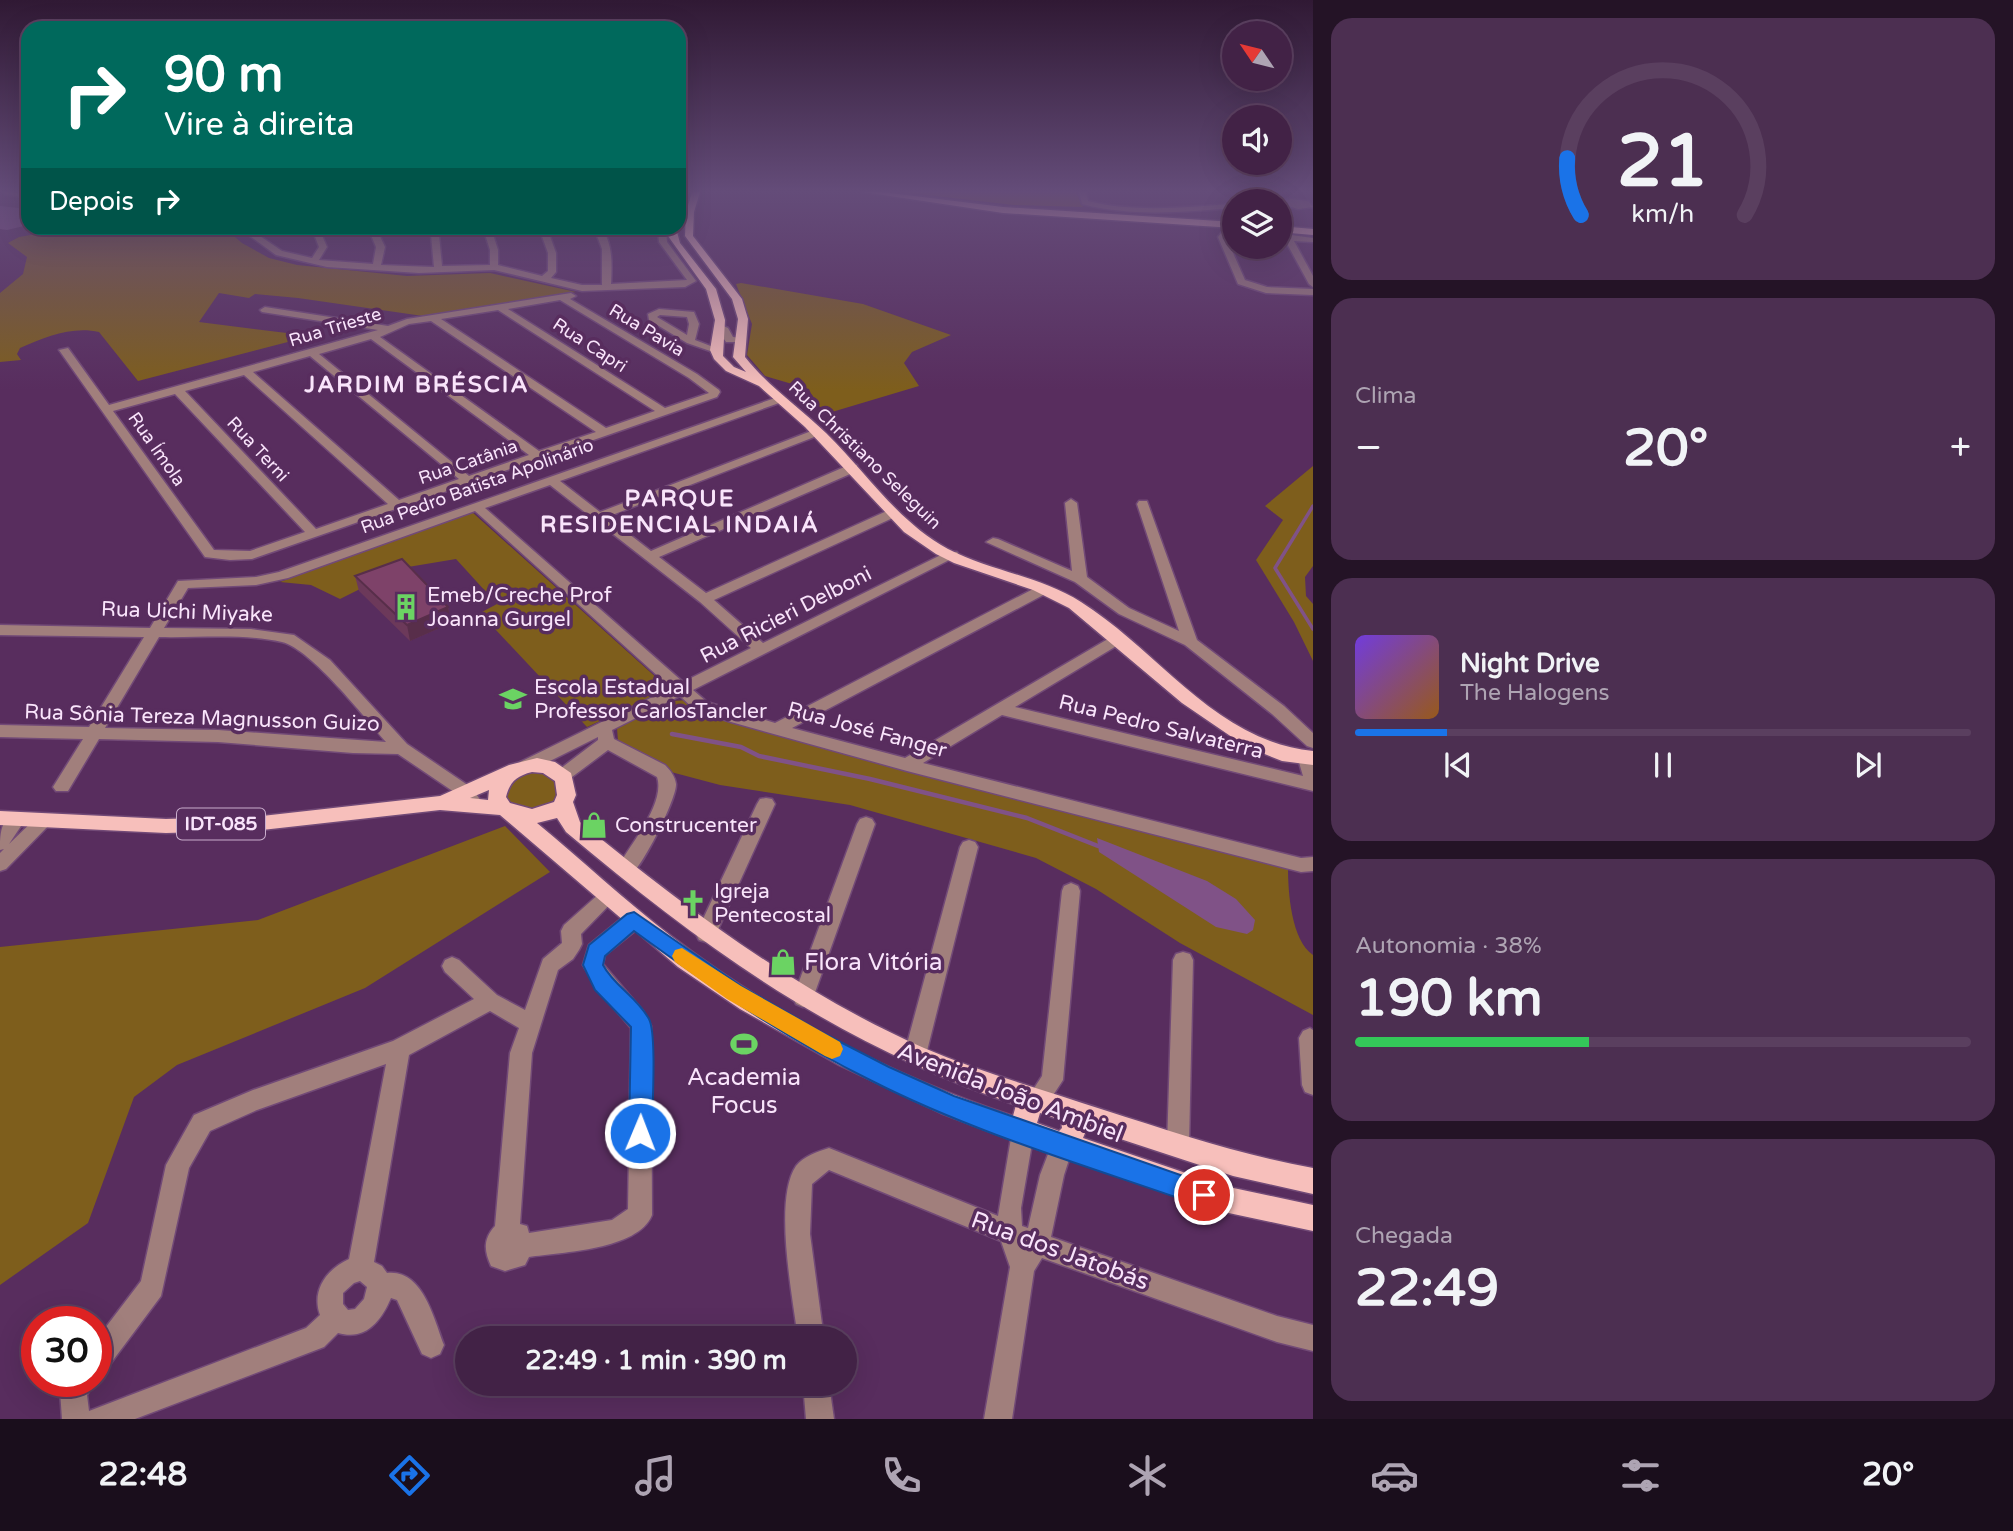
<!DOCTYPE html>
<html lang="pt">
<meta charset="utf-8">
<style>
body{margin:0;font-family:"Varela Round",sans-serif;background:#4c2f51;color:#f1f3f6;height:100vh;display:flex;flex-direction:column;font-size:26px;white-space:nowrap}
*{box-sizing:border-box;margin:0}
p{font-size:23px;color:#aea4b3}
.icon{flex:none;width:38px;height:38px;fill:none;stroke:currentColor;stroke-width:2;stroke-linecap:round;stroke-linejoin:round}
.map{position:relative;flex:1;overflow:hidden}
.side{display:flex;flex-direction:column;gap:18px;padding:18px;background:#241326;width:700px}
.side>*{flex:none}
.guide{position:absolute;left:21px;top:21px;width:665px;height:214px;border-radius:21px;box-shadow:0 7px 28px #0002,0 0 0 2px #5a3f5f;background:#00695c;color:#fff;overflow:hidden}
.needle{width:46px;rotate:305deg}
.tools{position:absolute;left:1222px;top:21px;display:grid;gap:14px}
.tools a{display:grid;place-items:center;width:70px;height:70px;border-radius:50%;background:#422246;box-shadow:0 7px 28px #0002,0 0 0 2px #5a3f5f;font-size:35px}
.speed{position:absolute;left:21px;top:1306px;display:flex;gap:14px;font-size:35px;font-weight:700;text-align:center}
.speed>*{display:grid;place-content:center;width:91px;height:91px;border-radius:50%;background:#422246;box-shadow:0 7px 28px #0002,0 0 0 2px #5a3f5f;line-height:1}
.speed .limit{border:10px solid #d22;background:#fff;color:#111}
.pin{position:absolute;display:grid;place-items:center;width:60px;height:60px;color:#fff;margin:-30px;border:4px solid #fff;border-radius:50%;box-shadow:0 2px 7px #0007}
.me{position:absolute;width:77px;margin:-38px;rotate:1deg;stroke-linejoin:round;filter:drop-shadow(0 0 5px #0008)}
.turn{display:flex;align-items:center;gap:24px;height:147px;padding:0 28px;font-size:32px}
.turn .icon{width:91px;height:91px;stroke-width:2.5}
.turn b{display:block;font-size:49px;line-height:60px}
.then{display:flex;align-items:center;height:66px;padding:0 28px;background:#0003;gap:14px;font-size:26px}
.big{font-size:52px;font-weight:700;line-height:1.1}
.side .widget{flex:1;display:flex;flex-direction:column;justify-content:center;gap:10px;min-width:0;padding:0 24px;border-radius:21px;background:#4c2f51}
.side .dial{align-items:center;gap:0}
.dial svg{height:182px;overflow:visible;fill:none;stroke:#5a3f5f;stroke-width:7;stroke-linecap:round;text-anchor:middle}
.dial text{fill:#f1f3f6;stroke:none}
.song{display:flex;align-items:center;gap:21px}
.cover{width:84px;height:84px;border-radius:10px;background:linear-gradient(135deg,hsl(260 70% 55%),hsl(30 70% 35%))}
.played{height:7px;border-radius:4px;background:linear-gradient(90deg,#1a73e8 15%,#5a3f5f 15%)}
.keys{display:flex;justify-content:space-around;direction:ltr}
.heat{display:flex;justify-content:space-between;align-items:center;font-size:38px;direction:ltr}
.charge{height:10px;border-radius:5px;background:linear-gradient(90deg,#34c759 38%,#5a3f5f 0)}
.trip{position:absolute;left:455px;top:1326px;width:402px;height:70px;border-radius:35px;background:#422246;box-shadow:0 7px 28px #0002,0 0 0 2px #5a3f5f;font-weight:700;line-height:70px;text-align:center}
.dock{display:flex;height:112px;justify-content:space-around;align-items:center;background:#1a0e1c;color:#aea4b3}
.dock .icon{width:49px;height:49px}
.dock .selected{color:#1a73e8}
.dock b{font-size:32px;color:#f1f3f6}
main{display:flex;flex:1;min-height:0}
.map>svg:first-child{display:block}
</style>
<main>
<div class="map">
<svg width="1313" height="1419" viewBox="0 0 1313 1419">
<rect width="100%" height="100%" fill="#582d5e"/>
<g fill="#7e5e1c">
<path d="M901,192H1076L1083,207L1014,205Z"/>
<path d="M70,228H224L242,243L269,258L297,265L407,276L490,273L576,292L423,316L298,298L255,294L249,298L219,293L199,322L311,336L138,381L99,332C72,326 45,337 20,348L17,354L21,360L0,362V293L23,274L27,257L8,243L19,237Z"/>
<path d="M741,283L863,304L951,335L912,352L904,363L919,386L832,412L816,405L809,389L765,376L747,355L752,324L736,284Z"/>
<path d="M1313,466V566L1305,577L1306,596L1313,604V661L1294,622L1256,560L1283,520L1265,506Z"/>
<path d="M472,512L669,689L587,727L480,613L497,604L456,559L402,568L340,599L311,585L280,582Z"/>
<path d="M687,700L702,713L1288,867C1288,892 1291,940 1313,955V1015L1180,943L1096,889L1036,858L850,805L720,785L671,772L618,741L617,728L673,701Z"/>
<path d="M539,770L561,784C559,789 559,796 556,800C534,831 464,785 539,770Z"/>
<path d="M505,826L550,872L365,988L177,1065L134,1097L88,1223L0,1285V947L258,920Z"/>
</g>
<g fill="#805287">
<path d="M0,206L28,209V225L7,230L0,229Z"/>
<path d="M1097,838L1207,881L1236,899L1255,920L1253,930L1247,934L1216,927L1099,852Z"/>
</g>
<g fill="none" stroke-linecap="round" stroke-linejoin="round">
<path stroke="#805287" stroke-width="3.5" d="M1313,506L1275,568L1313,629"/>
<path stroke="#805287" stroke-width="4.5" d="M672,734L741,747L759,756L870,779L1027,818L1098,846"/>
<defs>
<g id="minor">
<path d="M4,192L28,194V198L5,194Z"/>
<path d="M1079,192H1086L1088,201C1135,213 1186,207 1234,204V208C1184,212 1131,217 1082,204Z"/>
<path d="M1291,199L1308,201L1313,207L1298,209L1285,205V201Z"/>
<path d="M239,228H248L282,251L312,258L319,247L314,234L306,228H314L321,233L327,247L319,260L373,264L376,247L368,228H376L385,247L381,265L434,267L431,235L426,228H434L439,235L442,266L490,265V250L483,228H491L498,250V265L542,276L548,271V253L539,228H547L556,253V272L551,278L582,285H602V249L594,228H602C613,245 612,264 611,284L687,280L659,242L658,228H666L667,242L696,281L685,287L582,291L494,270L419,273L327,267L276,255Z"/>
<path d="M1282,230H1288L1291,235L1313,238V242L1294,241L1313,276V287L1309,284L1285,240L1279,239Z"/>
<path d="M1222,232H1234V236L1226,237L1245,280L1267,287L1313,289V295L1266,293L1238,284L1218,237Z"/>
<path d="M571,293L576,296L570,299L697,374L719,390L720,392L717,397L252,559L230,560L205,557L59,350L68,348L109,405L378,330L262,312L260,310L265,307L388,326L407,319ZM560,300L689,378L709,393L665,408L508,309ZM498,310L655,411L606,428L441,319ZM431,321L596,432L539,451L380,337L409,324ZM371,339L529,455L469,476L319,354ZM310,356L459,479L399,500L253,372ZM244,375L388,504L316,529L185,391ZM175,394L305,532L250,551L214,550L113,411Z"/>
<path d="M659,309L694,312L699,324L695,340L721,350L716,353L687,343L649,320L648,314ZM660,315L687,317L689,324L687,335L657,317Z"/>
<path d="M721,325L728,328L733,337L742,338V342H726L716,328Z"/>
<path d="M778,397L782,398V402L560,481L600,512L814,430H822V434L607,517L651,551L849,465H857V471L659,557L706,593L889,510H897V516L714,600L763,643L947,552H957L959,555L693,690L707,702L775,723L1037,587H1047L1049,590L1047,593L792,728L905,758L1113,636H1123L1125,639L1123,642L1015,707L1303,776L1298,759L1300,755L1306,753L1313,757V791L1002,715L923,763L1301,858L1313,857V871L1301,872L907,771L731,722L695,710L680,696L612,730L614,739L665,765C670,770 675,776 676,784C677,798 641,871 629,876C625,878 623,877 619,875L616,870C628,847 666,804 657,777L608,750L568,780H556L554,776L556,772L598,740V737L532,770H520L518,766L520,762L671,688L475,511L288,578L256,585L188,588L164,628L251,629L294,635L330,660L407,744L472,788L481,801L478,806H466L460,796L398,754L353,753L218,742L99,739L68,791H56L53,787L83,739L0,737V725L89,727L144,637L0,635V625L150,628L178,581L256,577L279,572ZM550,485L700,602L751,648L683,682L485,508ZM159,637C198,638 243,633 282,642C311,649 365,718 386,742L218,730L105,728Z"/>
<path d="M1071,499L1077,503L1087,577L1129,608L1179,631L1137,504L1139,501H1147L1197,640L1284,706L1313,733V748L1307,746L1272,714L1185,645L1119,614L1075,582L986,542L993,538L998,539L1072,571L1065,503Z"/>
<path d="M766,798L772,799L775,804L716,934L713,940L706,942L699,940L696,934L757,804L760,799Z"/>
<path d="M16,813L22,815L25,820L9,844L37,817H49L52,822L6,869L0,871V853L4,849L0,850C0,835 0,819 16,813Z"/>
<path d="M866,817L872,819L875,824L813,998L810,1004L803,1007L796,1004L793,998L857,824L860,819Z"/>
<path d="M969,840L975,842L978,847L926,1055L923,1062L915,1065L907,1062L904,1055L960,847L963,842Z"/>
<path d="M1071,883L1078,886L1080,891L1063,1080L1046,1106L1038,1110L1030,1106L1027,1099L1042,1076L1062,891L1064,886Z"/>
<path d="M607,890L614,893L616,898L581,934L582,944L579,950L573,959L558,970L532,1053L520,1224L527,1226L529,1233L612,1220L628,1209L631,1028L597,988L583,965L589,945L627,914L634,912L641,914L644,920L641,926L605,955L603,964L643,1011L651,1026L652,1215C638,1250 562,1252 529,1257L525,1265L505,1271L491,1266C484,1251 483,1239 495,1226L510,1053L519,1028L490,1011L409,1055L374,1262L382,1266L387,1273C423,1269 434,1319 444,1345L440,1354L431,1358L422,1354L397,1300L391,1298C381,1321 366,1341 338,1333L324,1347L135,1419H62L60,1391L64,1381H94L87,1395L89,1411L306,1328L320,1315C311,1290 327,1269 349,1259L386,1064L257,1110L210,1131L189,1168L161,1296L105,1371L96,1375V1340L141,1281L166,1165L194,1115L253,1090L393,1041L474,999L445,972L442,966L445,960L452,957L459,960L497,995L525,1010L543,959L562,943L561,931L564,925L600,893ZM360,1281L367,1287L364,1299L355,1309L348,1310L343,1304V1293L354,1283Z"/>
<path d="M1183,952L1190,954L1193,960L1189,1146L1186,1154L1178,1157L1170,1154L1167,1146L1173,960L1176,954Z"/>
<path d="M1310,1028L1313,1030V1095L1305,1092L1302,1085L1299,1038L1303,1031Z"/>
<path d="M1023,1121L1031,1124L1034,1132L1021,1208L1022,1226L1028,1228L1040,1175L1055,1136L1063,1133L1071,1136L1074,1144L1064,1175L1051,1237L1277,1316L1313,1325V1351L1277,1342L1042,1258L1034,1271L1012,1419H984L1010,1267L1001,1241L829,1170L812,1184L810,1234L824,1339H798C793,1298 773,1200 796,1166C804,1156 817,1152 829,1148L998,1216L1012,1132L1015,1124Z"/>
<path d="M803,1384H829L834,1419H806Z"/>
</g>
<g id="major">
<path d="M679,192H687L679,201Z"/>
<path d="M692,192H700L694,212L693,236L742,299L748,319L745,357C768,386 799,407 826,433C866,472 898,522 948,549C990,571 1040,576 1081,602C1159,651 1215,741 1313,751V765L1282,761L1245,746L1182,703L1069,608L1033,590L954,563L936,554L904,532L805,427L759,386L726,371L714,359L710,350L715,320L706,289L668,236V228H676L680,243L716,289L725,320L723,356L734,367L746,372L733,357L738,319L732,299L685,236L686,212Z"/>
<path d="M863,192H882L1003,207L1234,222V228L1003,213Z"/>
<path d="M1279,226L1313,229V235L1279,232Z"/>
<path d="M537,758L555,762L571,773L576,795L573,802L580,822C687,909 797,992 924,1048C983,1073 1044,1090 1104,1110C1173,1132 1241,1155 1313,1168V1194L1233,1176L1087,1128L1083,1138L1224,1186L1313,1205V1231L1224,1212L1023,1144L941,1113L839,1065L740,1009L678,967L500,815L440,810L262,830L166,833L0,825V811L166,819L262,816L440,796L509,765ZM532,772L543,773L555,781L557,795L554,802L532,809L510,803L506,797C510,782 516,776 532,772ZM489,790L488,800L470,798ZM557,818L566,832C709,952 837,1044 1016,1105L1013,1116C892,1076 772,1014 671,936C624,900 582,860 537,823ZM1040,1113L1061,1120L1062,1128L1059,1131L1037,1123Z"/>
</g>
</defs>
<use href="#minor" stroke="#724a77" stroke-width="3"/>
<use href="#major" stroke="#724a77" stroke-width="3"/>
<use href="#minor" fill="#a17f7c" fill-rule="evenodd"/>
<use href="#major" fill="#f7bfbb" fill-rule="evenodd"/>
</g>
<path fill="#6c395a" d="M355,576L448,607L451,623L410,641L359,591Z"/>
<path fill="#582e4a" d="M448,607L451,623L410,641L407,625Z"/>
<path fill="#7e4269" stroke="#582e4a" stroke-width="2" d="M402,559L448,607L407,625L355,576Z"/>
<linearGradient id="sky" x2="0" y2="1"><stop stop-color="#301934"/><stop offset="0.49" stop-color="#644c79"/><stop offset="1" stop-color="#644c79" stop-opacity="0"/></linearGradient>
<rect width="1313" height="390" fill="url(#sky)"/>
<path fill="#1a73e8" stroke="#114b97" stroke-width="2" d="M634,912L741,986L821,1032L889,1067L954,1096L1212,1186L1216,1195L1212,1203L1204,1207C1094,1168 976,1134 872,1081C785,1038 712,988 634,931L605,956L603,965C614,986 637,997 649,1019C657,1034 652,1111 652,1133L648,1141L640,1145L632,1141L629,1133L631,1027L595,990L583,965L589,945L627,914Z"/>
<path fill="#f59e0b" d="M682,948L741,986L840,1042L843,1049L840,1056L832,1059L825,1056L727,999L675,962L672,956L675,950Z"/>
<defs>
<symbol id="building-bare" viewBox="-9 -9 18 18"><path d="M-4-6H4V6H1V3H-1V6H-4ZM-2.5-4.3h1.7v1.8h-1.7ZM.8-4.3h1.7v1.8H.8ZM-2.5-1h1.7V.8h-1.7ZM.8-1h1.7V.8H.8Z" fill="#6bd363" stroke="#582d5e" stroke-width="2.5" paint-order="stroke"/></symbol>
<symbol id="school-bare" viewBox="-9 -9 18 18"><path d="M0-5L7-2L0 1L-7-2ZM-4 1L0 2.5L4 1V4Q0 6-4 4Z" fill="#6bd363" stroke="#582d5e" stroke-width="2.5" paint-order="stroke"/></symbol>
<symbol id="shop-bare" viewBox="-9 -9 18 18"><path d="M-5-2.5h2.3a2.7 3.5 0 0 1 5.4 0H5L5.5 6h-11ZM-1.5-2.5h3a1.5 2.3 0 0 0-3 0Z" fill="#6bd363" stroke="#582d5e" stroke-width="2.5" paint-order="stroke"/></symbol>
<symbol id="church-bare" viewBox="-9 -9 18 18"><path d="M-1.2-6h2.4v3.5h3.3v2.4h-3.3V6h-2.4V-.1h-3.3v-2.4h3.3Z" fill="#6bd363" stroke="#582d5e" stroke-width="2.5" paint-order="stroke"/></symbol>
<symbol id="stadium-bare" viewBox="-9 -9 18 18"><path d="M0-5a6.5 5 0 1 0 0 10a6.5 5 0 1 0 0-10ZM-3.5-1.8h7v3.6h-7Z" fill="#6bd363" stroke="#582d5e" stroke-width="2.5" paint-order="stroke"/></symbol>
</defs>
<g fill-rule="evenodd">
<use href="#building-bare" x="387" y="588" width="38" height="38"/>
<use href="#school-bare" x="494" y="680" width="38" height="38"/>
<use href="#shop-bare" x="575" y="806" width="38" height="38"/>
<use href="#church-bare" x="674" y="884" width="38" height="38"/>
<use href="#shop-bare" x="764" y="943" width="38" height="38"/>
<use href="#stadium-bare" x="725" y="1025" width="38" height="38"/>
</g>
<g text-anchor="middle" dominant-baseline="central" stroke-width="7" stroke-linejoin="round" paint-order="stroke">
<g font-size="18" fill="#f9e4fb" stroke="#582d5e">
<text transform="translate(335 327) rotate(-17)">Rua Trieste</text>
<text transform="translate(647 330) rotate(31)">Rua Pavia</text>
<text transform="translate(590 345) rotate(33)">Rua Capri</text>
<text transform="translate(157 449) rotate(55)">Rua Ímola</text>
<text transform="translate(258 449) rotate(47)">Rua Terni</text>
<text transform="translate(865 455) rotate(44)">Rua Christiano Seleguin</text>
<text transform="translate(468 462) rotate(-19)">Rua Catânia</text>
<text transform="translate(477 486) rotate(-20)">Rua Pedro Batista Apolinário</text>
</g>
<rect fill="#582d5e" stroke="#c9adcc" stroke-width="2" x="177" y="808.5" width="88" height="31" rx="5"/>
<g font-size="19" font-weight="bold" fill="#f9e4fb">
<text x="221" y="824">IDT-085</text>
</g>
<g font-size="21" fill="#f9e4fb" stroke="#582d5e" text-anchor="start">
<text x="427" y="595">Emeb/Creche Prof<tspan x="427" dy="24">Joanna Gurgel</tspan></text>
<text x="534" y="687">Escola Estadual<tspan x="534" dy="24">Professor CarlosTancler</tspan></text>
<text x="615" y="825">Construcenter</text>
<text x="714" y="891">Igreja<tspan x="714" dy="24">Pentecostal</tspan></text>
</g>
<g font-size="21" fill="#f9e4fb" stroke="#582d5e">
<text transform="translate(187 612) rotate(2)">Rua Uichi Miyake</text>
<text transform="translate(786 615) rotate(-27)">Rua Ricieri Delboni</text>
<text transform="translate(202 718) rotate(2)">Rua Sônia Tereza Magnusson Guizo</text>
<text transform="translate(1161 727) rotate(14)">Rua Pedro Salvaterra</text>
<text transform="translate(867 730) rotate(15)">Rua José Fanger</text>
</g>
<g font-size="23" font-weight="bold" letter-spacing="2" fill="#f9e4fb" stroke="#582d5e">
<text x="417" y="385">JARDIM BRÉSCIA</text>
<text x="680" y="499">PARQUE<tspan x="680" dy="26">RESIDENCIAL INDAIÁ</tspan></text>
</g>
<g font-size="24" fill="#f9e4fb" stroke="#582d5e" text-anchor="start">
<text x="804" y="962">Flora Vitória</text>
<text x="744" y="1077" text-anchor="middle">Academia<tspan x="744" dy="28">Focus</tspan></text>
</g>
<g font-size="24" fill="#f9e4fb" stroke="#582d5e">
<text transform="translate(1010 1093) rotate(21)">Avenida João Ambiel</text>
<text transform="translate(1060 1251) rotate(20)">Rua dos Jatobás</text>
</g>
</g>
</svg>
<div class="tools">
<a><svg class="needle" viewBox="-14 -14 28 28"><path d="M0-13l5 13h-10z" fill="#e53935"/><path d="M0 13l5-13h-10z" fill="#aea4b3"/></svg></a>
<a><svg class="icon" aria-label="sound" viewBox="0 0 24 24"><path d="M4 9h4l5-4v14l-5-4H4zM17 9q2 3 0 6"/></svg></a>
<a><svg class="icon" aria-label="layers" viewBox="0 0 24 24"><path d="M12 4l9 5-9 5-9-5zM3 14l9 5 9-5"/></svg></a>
</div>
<div class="speed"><div class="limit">30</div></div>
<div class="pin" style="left:1204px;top:1195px;background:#d93025"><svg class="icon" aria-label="arrive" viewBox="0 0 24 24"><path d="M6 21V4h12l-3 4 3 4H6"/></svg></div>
<svg class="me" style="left:640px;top:1133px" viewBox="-20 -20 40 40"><circle r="17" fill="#1a73e8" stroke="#fff" stroke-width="3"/><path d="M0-11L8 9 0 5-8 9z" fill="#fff"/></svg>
<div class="trip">22:49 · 1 min · 390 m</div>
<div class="guide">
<div class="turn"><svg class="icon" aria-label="right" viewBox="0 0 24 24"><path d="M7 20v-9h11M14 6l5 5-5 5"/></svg><div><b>90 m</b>Vire à direita</div></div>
<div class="then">Depois<svg class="icon" aria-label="right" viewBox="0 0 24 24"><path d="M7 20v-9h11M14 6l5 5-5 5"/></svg></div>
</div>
</div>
<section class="side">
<div class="widget dial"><svg viewBox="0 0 100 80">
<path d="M14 69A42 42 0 1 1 86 69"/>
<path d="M14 69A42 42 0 0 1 8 44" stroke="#1a73e8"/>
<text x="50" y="56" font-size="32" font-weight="700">21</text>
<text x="50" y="72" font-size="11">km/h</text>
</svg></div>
<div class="widget"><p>Clima</p>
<div class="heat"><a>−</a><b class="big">20°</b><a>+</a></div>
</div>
<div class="widget">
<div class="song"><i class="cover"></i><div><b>Night Drive</b><p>The Halogens</p></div></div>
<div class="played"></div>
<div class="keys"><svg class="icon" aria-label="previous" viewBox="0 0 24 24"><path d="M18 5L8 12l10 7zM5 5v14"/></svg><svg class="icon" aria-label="pause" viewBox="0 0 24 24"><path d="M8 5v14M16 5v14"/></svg><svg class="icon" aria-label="next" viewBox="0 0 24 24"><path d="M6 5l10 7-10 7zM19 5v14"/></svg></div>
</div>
<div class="widget"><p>Autonomia · 38%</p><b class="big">190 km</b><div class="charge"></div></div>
<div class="widget"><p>Chegada</p><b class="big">22:49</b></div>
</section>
</main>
<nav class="dock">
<b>22:48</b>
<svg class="icon selected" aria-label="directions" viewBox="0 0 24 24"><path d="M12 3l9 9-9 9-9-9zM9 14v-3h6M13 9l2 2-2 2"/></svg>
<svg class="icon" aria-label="music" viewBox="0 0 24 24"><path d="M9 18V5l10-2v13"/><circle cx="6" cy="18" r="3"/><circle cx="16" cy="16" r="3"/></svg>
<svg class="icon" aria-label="phone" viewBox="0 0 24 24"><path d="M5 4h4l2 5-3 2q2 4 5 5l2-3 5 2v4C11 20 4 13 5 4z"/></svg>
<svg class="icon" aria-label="climate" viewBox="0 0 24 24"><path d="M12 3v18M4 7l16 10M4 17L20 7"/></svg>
<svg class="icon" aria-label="car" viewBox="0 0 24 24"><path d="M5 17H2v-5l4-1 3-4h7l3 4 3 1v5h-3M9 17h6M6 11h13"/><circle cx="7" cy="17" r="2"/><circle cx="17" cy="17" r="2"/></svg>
<svg class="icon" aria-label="filters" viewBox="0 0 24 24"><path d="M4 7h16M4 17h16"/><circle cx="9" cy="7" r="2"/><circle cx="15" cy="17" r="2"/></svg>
<b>20°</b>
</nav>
